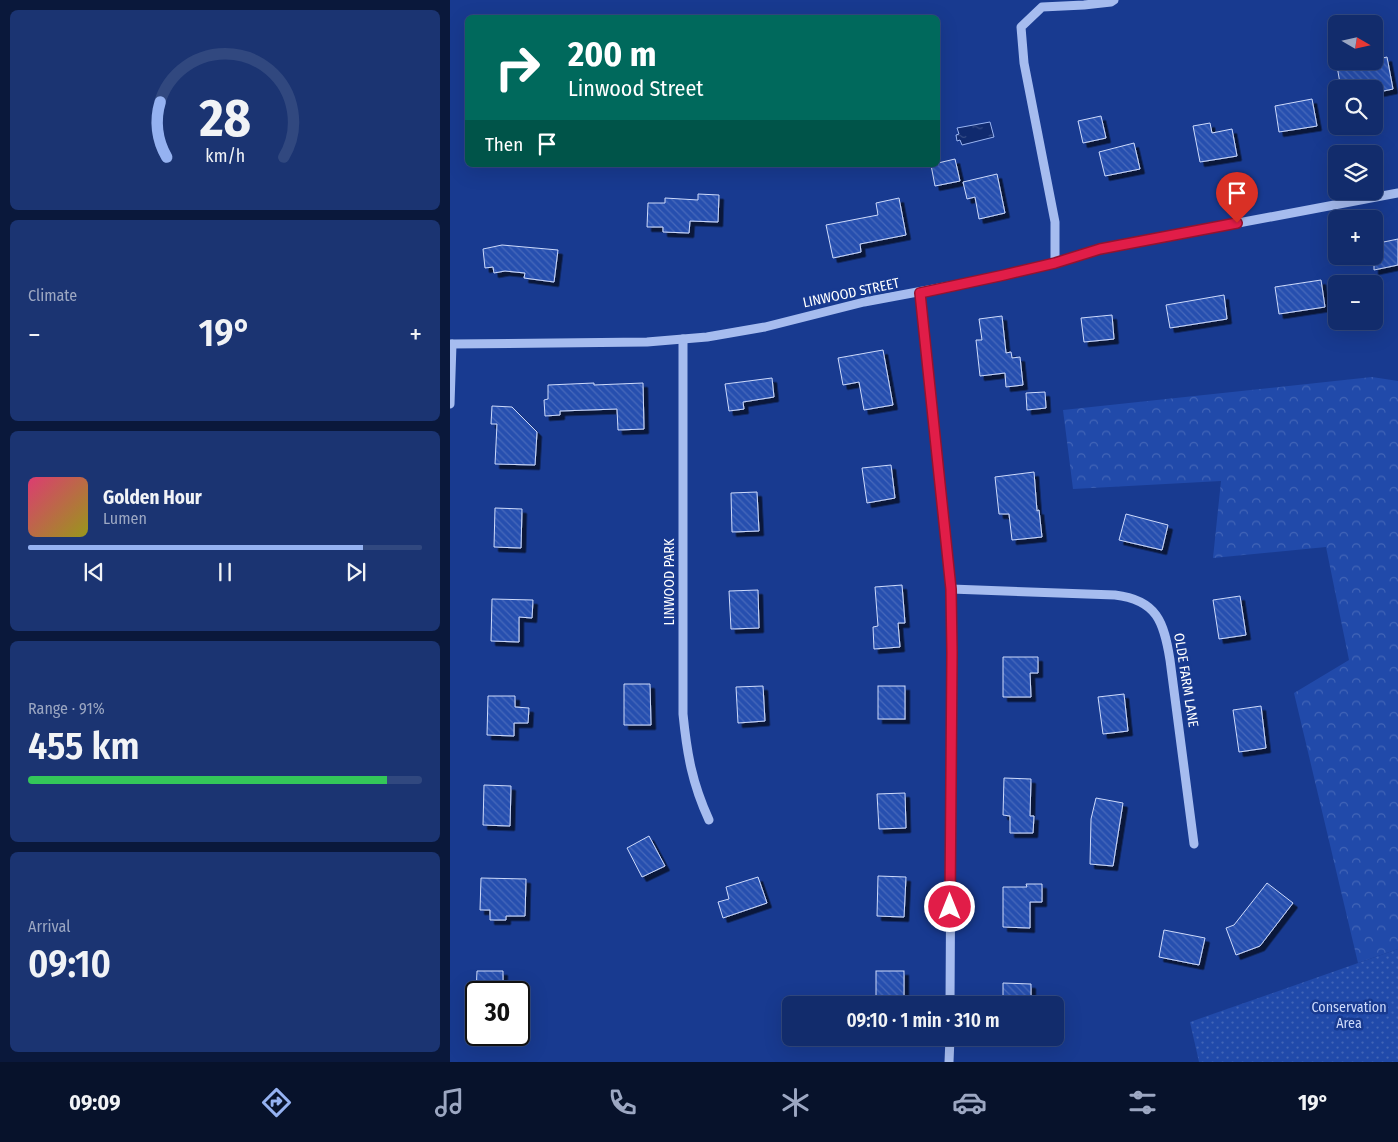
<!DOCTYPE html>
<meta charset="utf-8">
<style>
body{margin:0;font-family:"Fira Sans Condensed",sans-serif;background:#1b3472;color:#f1f3f6;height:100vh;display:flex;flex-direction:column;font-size:19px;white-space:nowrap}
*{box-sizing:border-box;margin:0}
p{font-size:16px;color:#9ca7c2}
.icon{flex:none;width:28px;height:28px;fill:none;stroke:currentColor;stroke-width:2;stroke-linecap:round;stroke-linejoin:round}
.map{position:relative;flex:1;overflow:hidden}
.panel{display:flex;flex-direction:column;gap:10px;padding:10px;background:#0a183b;width:450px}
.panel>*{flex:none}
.hud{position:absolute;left:15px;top:15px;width:475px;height:152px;border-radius:8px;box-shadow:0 5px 20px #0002,0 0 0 1px #31487f;background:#00695c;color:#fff;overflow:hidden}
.needle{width:32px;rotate:99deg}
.tools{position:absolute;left:878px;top:15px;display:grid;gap:10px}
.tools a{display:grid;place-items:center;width:55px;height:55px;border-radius:8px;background:#122c6c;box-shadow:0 5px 20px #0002,0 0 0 1px #31487f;font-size:25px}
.speed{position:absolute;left:15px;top:981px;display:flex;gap:10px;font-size:25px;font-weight:700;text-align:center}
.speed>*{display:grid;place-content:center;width:65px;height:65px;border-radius:50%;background:#122c6c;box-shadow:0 5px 20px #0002,0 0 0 1px #31487f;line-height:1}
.speed .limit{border:2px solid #111;border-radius:8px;background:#fff;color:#111}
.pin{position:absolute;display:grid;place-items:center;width:42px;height:42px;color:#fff;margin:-51px -21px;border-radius:50% 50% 50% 0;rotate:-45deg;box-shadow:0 0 5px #0007}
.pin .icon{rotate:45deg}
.me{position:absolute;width:55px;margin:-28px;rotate:0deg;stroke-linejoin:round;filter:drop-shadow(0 0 4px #0008)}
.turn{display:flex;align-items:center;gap:18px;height:105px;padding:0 20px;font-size:22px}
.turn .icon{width:65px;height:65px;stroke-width:2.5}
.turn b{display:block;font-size:35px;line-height:42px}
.then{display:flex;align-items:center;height:48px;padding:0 20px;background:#0003;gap:10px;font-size:19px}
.big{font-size:38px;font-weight:600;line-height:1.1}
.panel .tile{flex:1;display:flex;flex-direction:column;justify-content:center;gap:8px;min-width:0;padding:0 18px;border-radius:8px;background:#1b3472}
.panel .dial{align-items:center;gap:0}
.dial svg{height:130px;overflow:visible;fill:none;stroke:#31487f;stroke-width:7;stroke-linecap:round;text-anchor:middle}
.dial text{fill:#f1f3f6;stroke:none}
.song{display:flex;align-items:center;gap:15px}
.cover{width:60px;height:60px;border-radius:8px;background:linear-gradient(135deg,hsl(340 70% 55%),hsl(60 70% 35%))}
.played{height:5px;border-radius:2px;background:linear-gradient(90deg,#95b2f1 85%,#31487f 85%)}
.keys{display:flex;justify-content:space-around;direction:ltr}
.heat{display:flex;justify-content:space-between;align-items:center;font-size:28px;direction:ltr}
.charge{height:8px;border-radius:4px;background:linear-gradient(90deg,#34c759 91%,#31487f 0)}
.trip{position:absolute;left:332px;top:996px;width:282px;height:50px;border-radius:8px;background:#122c6c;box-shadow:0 5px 20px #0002,0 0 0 1px #31487f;font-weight:600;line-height:50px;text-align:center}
.menu{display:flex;height:80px;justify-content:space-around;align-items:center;background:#07122b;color:#9ca7c2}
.menu .icon{width:35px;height:35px}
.menu .selected{color:#95b2f1}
.menu b{font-size:22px;color:#f1f3f6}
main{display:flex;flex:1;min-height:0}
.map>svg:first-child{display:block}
</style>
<main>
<section class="panel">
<div class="tile dial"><svg viewBox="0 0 100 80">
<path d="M14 69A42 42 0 1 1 86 69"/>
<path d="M14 69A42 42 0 0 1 10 35" stroke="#95b2f1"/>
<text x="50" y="56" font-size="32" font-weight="700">28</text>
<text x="50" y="72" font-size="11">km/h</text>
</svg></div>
<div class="tile"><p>Climate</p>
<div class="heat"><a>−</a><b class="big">19°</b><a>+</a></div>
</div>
<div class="tile">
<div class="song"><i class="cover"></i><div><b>Golden Hour</b><p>Lumen</p></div></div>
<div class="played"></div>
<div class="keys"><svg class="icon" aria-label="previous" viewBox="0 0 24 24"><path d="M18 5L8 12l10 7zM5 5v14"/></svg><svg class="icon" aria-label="pause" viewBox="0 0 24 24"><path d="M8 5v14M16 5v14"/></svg><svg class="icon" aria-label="next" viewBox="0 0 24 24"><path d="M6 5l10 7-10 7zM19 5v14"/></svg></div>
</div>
<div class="tile"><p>Range · 91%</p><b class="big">455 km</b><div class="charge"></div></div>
<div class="tile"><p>Arrival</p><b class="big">09:10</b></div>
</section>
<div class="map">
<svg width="948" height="1062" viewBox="0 0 948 1062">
<defs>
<pattern id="forest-crowns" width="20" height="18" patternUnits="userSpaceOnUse" patternTransform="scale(1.25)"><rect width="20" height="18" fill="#214aaa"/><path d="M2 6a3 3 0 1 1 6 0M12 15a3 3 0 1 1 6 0" fill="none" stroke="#4265b7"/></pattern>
<pattern id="park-dots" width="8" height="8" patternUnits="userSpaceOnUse" patternTransform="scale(1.25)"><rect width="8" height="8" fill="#214aaa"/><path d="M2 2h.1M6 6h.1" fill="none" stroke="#4265b7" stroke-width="1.8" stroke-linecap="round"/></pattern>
<pattern id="water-ripples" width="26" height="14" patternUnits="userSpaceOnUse" patternTransform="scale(1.25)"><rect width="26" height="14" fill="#102a6e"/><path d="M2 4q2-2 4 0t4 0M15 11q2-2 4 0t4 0" fill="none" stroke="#344a84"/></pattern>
<pattern id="building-back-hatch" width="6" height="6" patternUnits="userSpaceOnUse" patternTransform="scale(1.25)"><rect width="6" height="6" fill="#274faf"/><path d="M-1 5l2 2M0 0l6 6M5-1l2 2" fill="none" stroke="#4769bb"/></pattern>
<filter id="shadow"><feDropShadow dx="4.5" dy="4.5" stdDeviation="0" flood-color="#0009"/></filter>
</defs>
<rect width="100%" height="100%" fill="#183a90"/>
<path fill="url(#forest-crowns)" d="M922,377L948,381V949L908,963L844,693L899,660L876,547L763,558L771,481L623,489L613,410Z"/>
<path fill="url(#park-dots)" d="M948,949V1062H749L740,1022Z"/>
<path fill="url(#water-ripples)" stroke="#99b4f2" d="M540,122L544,137L512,145L510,140L507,141L506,135L509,134L507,128Z"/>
<g fill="url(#building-back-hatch)" stroke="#cddafb" filter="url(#shadow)">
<path d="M937,57L943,89L924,93V89H891L887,66L924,61V60Z"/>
<path d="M862,99L867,126L829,132L825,106Z"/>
<path d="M651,116L656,138L633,143L628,121Z"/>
<path d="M760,123L762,133L782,129L787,156L750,162L743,126Z"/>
<path d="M684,143L690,169L655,176L649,152Z"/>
<path d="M505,159L510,181L485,186L481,165H488V163Z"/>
<path d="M547,174L555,213L529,219L525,197L517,199L513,182Z"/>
<path d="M248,194L269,195L268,222L240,221L239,233L213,232V227H197L198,203H215V198L248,200Z"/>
<path d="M449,198L456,235L410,244L411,252L383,258L376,225L428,215L426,203Z"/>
<path d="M948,239V265L924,270V244Z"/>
<path d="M52,245L108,250L104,282L74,278L75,273L55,271L44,273L43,267L35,268L33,249Z"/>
<path d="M871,280L875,307L829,314L825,287Z"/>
<path d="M774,295L777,319L720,328L716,305Z"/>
<path d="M662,315L664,339L634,342L631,318Z"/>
<path d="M552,316L556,353L561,352L562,358L570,357L573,385L556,387L555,373L530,376L526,340H532L529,319Z"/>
<path d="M433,350L443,405L414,410L409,382L393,385L388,358Z"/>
<path d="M322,378L324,397L293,402L294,409L279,411L275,384Z"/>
<path d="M144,383V385L193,383L194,429L168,430L167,409L110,411V415L95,416L94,400L98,399V385Z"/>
<path d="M595,392L596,408L577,410L576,393Z"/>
<path d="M42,406L62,407L87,432L85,465L45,464L47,424H41Z"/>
<path d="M441,465L445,498L417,503L412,468Z"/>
<path d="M584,472L587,511L589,510L592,537L562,540L559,514H549L545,477Z"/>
<path d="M307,492L309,531L282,532L281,493Z"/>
<path d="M45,508L72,509L71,548L44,547Z"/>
<path d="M676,514L718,525L712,550L669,540Z"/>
<path d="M452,585L455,623H448L450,647L424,649L423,627L428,626L425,587Z"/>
<path d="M308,590L309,628L281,629L279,591Z"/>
<path d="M790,596L796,635L769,639L763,600Z"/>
<path d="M42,599L83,600L82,618L69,617V642L41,641Z"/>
<path d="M553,657H588V673H580L581,697H553Z"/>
<path d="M174,684H200L201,725H174Z"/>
<path d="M313,686L315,721L288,723L286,687Z"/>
<rect x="428" y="686" width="27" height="33"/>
<path d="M674,694L678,731L653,734L648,697Z"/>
<path d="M38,696H65V707L79,708L78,723H64V736L37,735Z"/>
<path d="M811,706L816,748L789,752L783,710Z"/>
<path d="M554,778L581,779L580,816H584L583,833H560V816L553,815Z"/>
<path d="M34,785L61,786L60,826L33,825Z"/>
<path d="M455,793L456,828L429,829L427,794Z"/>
<path d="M646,798L673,803L663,866L640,864L641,819Z"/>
<path d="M199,836L215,866L192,877L177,848Z"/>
<path d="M428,876L456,877L454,917L427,916Z"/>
<path d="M308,877L317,903L273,918L268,902L279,899L276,887Z"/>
<path d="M31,878L76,879L75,916H56V920H40V910H30Z"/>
<path d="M817,883L843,903L810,946L786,955L776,928L784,925Z"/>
<path d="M576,884H592V902H580V928L553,927V887H577Z"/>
<path d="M714,930L755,938L749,965L709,957Z"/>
<path d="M27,971H53V992H26Z"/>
<rect x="426" y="971" width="28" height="34"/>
<path d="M553,983L581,984V1005H553Z"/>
</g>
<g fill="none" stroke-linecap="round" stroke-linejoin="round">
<g stroke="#a6bcef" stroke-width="9">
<path d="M605,263V222L574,63L571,27L592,7L634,5L661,2L664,0"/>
<path d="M470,293L501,589L502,653L500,1005"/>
<path d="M233,339V714C237,754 242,783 259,820"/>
<path d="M0,344L197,342L257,337L315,327L414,302L537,279L605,263L650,249L948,193"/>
<path d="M0,404L2,344"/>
<path d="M501,589L665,595C707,600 714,622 720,660L744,844"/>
<path d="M499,1062L500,1038"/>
</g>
</g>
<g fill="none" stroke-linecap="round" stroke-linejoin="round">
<defs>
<path id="route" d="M500,907L502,653L501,589L470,293L554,275L605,263L650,249L787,223"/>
</defs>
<use href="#route" stroke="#92132f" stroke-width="12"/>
<use href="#route" stroke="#e11d48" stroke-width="9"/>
</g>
<g text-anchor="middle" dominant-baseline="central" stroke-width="5" stroke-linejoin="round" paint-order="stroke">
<g font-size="14" fill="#fff" stroke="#183a90">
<text transform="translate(401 293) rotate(-12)">LINWOOD STREET</text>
<text transform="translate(219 582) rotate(-90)">LINWOOD PARK</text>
<text transform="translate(736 680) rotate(81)">OLDE FARM LANE</text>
</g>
<g font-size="14" fill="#cddafb" stroke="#183a90">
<text x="899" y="1007">Conservation<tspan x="899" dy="16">Area</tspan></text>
</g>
</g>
</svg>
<div class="tools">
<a><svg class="needle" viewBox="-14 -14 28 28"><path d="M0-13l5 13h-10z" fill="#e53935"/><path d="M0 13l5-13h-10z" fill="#9ca7c2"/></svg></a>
<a><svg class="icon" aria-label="search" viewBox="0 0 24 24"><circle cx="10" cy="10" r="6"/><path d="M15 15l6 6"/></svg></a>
<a><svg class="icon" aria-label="layers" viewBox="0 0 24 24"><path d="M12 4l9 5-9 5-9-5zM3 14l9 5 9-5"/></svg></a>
<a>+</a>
<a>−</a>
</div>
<div class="speed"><div class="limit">30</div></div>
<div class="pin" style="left:787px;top:223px;background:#d93025"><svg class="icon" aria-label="arrive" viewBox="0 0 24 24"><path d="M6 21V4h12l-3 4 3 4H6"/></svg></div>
<svg class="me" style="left:500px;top:907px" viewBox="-20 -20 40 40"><circle r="17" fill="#e11d48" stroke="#fff" stroke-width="3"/><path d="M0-11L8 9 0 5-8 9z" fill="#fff"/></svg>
<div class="trip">09:10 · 1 min · 310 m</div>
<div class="hud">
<div class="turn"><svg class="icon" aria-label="right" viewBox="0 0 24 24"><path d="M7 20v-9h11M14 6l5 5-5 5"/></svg><div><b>200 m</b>Linwood Street</div></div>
<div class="then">Then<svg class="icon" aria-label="arrive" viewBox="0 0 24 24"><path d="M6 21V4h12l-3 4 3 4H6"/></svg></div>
</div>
</div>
</main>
<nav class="menu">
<b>09:09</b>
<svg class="icon selected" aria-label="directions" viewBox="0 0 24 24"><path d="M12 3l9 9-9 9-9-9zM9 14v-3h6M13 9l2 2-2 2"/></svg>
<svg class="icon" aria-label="music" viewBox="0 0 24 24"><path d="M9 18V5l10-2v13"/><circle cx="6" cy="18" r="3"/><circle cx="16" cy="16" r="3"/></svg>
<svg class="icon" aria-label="phone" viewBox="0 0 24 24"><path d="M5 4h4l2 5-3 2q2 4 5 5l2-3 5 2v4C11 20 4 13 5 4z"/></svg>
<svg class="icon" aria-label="climate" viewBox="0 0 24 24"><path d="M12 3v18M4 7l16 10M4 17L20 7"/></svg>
<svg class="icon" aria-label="car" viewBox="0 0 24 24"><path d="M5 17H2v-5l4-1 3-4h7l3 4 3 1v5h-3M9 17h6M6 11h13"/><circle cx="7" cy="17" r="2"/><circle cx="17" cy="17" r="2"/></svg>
<svg class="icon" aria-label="filters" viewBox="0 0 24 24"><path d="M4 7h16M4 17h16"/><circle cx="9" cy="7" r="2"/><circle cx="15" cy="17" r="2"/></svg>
<b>19°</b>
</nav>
